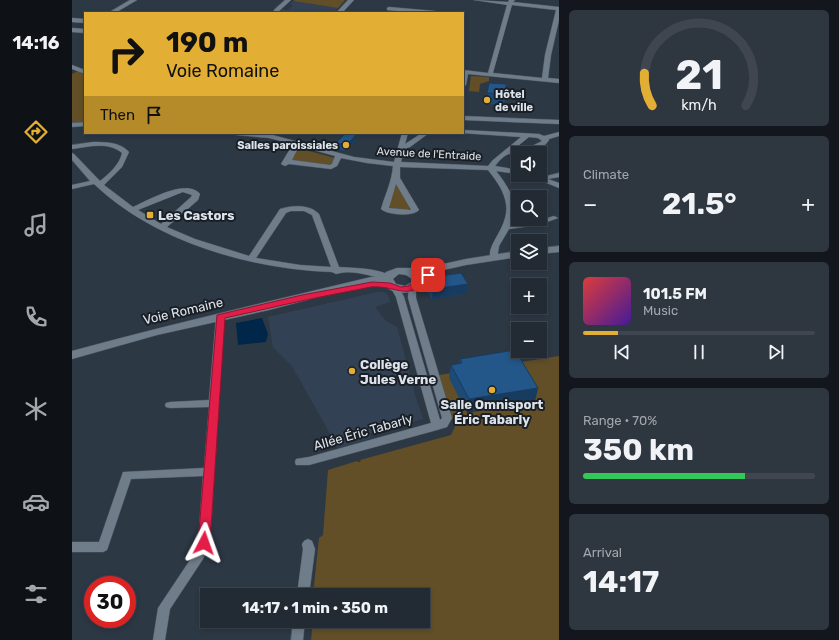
<!DOCTYPE html>
<meta charset="utf-8">
<style>
body{margin:0;font-family:Rubik,sans-serif;background:#2e3640;color:#f1f3f6;height:100vh;display:flex;flex-direction:column;font-size:15px;white-space:nowrap}
*{box-sizing:border-box;margin:0}
p{font-size:13px;color:#a2a7ac}
.icon{flex:none;width:22px;height:22px;fill:none;stroke:currentColor;stroke-width:2;stroke-linecap:round;stroke-linejoin:round}
.map{position:relative;flex:1;overflow:hidden}
.sheet{display:flex;flex-direction:column;gap:10px;padding:10px;background:#13171d;width:280px}
.sheet>*{flex:none}
.top-card{position:absolute;left:12px;top:12px;width:380px;height:122px;border-radius:0px;box-shadow:0 2px 6px #0003,0 0 0 1px #3f464f;background:#e3ae34;color:#111;overflow:hidden}
.tools{position:absolute;left:439px;top:146px;display:grid;gap:8px}
.tools a{display:grid;place-items:center;width:36px;height:36px;border-radius:0px;background:#222a34;box-shadow:0 2px 6px #0003,0 0 0 1px #3f464f;font-size:20px}
.speed{position:absolute;left:12px;top:576px;display:flex;gap:8px;font-size:20px;font-weight:700;text-align:center}
.speed>*{display:grid;place-content:center;width:52px;height:52px;border-radius:50%;background:#222a34;box-shadow:0 2px 6px #0003,0 0 0 1px #3f464f;line-height:1}
.speed .limit{border:6px solid #d22;background:#fff;color:#111}
.pin{position:absolute;display:grid;place-items:center;width:34px;height:34px;color:#fff;margin:-17px;border-radius:8px;box-shadow:0 2px 6px #0006}
.me{position:absolute;width:44px;margin:-22px;rotate:4deg;stroke-linejoin:round;filter:drop-shadow(0 0 3px #0008)}
.turn{display:flex;align-items:center;gap:14px;height:84px;padding:0 16px;font-size:18px}
.turn .icon{width:52px;height:52px;stroke-width:2.5}
.turn b{display:block;font-size:28px;line-height:34px}
.then{display:flex;align-items:center;height:38px;padding:0 16px;background:#0003;gap:8px;font-size:15px}
.big{font-size:30px;font-weight:700;line-height:1.1}
.sheet .card{flex:1;display:flex;flex-direction:column;justify-content:center;gap:6px;min-width:0;padding:0 14px;border-radius:6px;background:#2e3640}
.sheet .dial{align-items:center;gap:0}
.dial svg{height:104px;overflow:visible;fill:none;stroke:#3f464f;stroke-width:7;stroke-linecap:round;text-anchor:middle}
.dial text{fill:#f1f3f6;stroke:none}
.song{display:flex;align-items:center;gap:12px}
.cover{width:48px;height:48px;border-radius:6px;background:linear-gradient(135deg,hsl(0 70% 55%),hsl(260 70% 35%))}
.played{height:4px;border-radius:2px;background:linear-gradient(90deg,#e3ae34 15%,#3f464f 15%)}
.keys{display:flex;justify-content:space-around;direction:ltr}
.heat{display:flex;justify-content:space-between;align-items:center;font-size:22px;direction:ltr}
.charge{height:6px;border-radius:3px;background:linear-gradient(90deg,#34c759 70%,#3f464f 0)}
.trip{position:absolute;left:128px;top:588px;width:230px;height:40px;border-radius:0px;background:#222a34;box-shadow:0 2px 6px #0003,0 0 0 1px #3f464f;font-weight:700;line-height:40px;text-align:center}
main{display:flex;flex:1;min-height:0}
.tabs{display:flex;flex-direction:column;width:72px;justify-content:space-around;align-items:center;background:#0e1115;color:#a2a7ac}
.tabs .icon{width:28px;height:28px}
.tabs .on{color:#e3ae34}
.tabs b{font-size:18px;color:#f1f3f6}
.map>svg:first-child{display:block}
</style>
<main>
<nav class="tabs">
<b>14:16</b>
<svg class="icon on" aria-label="directions" viewBox="0 0 24 24"><path d="M12 3l9 9-9 9-9-9zM9 14v-3h6M13 9l2 2-2 2"/></svg>
<svg class="icon" aria-label="music" viewBox="0 0 24 24"><path d="M9 18V5l10-2v13"/><circle cx="6" cy="18" r="3"/><circle cx="16" cy="16" r="3"/></svg>
<svg class="icon" aria-label="phone" viewBox="0 0 24 24"><path d="M5 4h4l2 5-3 2q2 4 5 5l2-3 5 2v4C11 20 4 13 5 4z"/></svg>
<svg class="icon" aria-label="climate" viewBox="0 0 24 24"><path d="M12 3v18M4 7l16 10M4 17L20 7"/></svg>
<svg class="icon" aria-label="car" viewBox="0 0 24 24"><path d="M5 17H2v-5l4-1 3-4h7l3 4 3 1v5h-3M9 17h6M6 11h13"/><circle cx="7" cy="17" r="2"/><circle cx="17" cy="17" r="2"/></svg>
<svg class="icon" aria-label="filters" viewBox="0 0 24 24"><path d="M4 7h16M4 17h16"/><circle cx="9" cy="7" r="2"/><circle cx="15" cy="17" r="2"/></svg>
</nav>
<div class="map">
<svg width="487" height="640" viewBox="0 0 487 640">
<rect width="100%" height="100%" fill="#2d3845"/>
<g fill="#324254">
<path d="M221,1L266,8L261,13H212L213,12L207,10L209,9L216,10L221,5L218,4Z"/>
<path d="M305,292H312L316,295L318,302L303,307L314,321L325,327L344,398L351,419L297,434L299,438L266,448L220,366L201,347L196,317Z"/>
</g>
<g fill="#624f27">
<path d="M223,0H273L266,8L221,1Z"/>
<path d="M6,71L13,75V122H0V74Z"/>
<path d="M399,76L417,77V81L408,84L407,92L397,91Z"/>
<path d="M226,148L263,158L261,164L257,166L220,162L219,158Z"/>
<path d="M324,184L338,207L337,210L319,209L317,206Z"/>
<path d="M487,356V640H239L241,621H351V595H241L247,538L251,535L256,470L285,461L286,462H289L288,460L379,435L383,427L367,375Z"/>
</g>
<path fill="#00264a" d="M190,318L196,334L194,342L166,345L164,323Z"/>
<g fill="none" stroke-linecap="round" stroke-linejoin="round">
<defs>
<g id="street">
<path d="M58,0H65L43,13H36Z"/>
<path d="M213,0H219L206,12H202V10Z"/>
<path d="M276,0H282L270,13H264Z"/>
<path d="M402,0L436,2L437,0H443L441,2L487,7V20L479,55L476,78L487,79V83L396,74L394,85L391,87V70L416,73L435,5ZM440,5L484,10L473,55L470,78L421,73Z"/>
<path d="M317,7L363,11L366,13H345L315,10V8Z"/>
<path d="M0,18L13,19V23L0,22Z"/>
<path d="M0,28L13,29V33L0,32Z"/>
<path d="M0,65L13,70V74L0,69Z"/>
<path d="M391,116L487,120V124L391,120Z"/>
<path d="M13,122V126L0,127V123Z"/>
<path d="M391,130L467,134L472,136L487,132V136L477,139V140C469,153 450,152 437,154C432,155 426,162 423,166L446,170V174L424,171C436,186 448,204 439,224L466,221L482,216L486,218L467,225L437,229L427,246L425,260H419C412,244 441,226 433,199C430,188 423,179 416,170L328,167V178L347,210C341,217 315,215 309,209C313,195 320,181 321,166L295,163L269,158L265,166L259,169L217,164L213,166L209,164L221,144L197,138L164,135L161,133L197,134L282,157L322,162L330,133H336L333,144L350,133H357L338,147L332,149L329,162L416,166L421,160L449,137L389,133H391ZM457,137L466,138L470,141L456,148L441,150ZM227,146L263,156L260,164L258,165L220,160ZM324,184L338,208L339,210L317,208Z"/>
<path d="M21,142C34,142 48,142 57,152L50,167L32,185L61,207C77,200 114,178 128,194L126,200L95,227L97,228L123,239L177,256L208,209C220,205 238,204 247,214L267,267C280,268 310,268 319,277L315,280C299,276 280,269 264,274L260,272C178,269 83,242 22,184L0,189V185L18,181L0,160V153L2,154L28,181C37,174 48,164 50,153C36,141 16,147 0,149V145ZM111,192L120,195L119,197L89,224L66,210ZM219,211H232L240,215L259,267L228,265L184,258L214,213Z"/>
<path d="M487,173V177L476,179L487,183V188L455,175H465L470,177Z"/>
<path d="M323,285L326,286L332,297L368,420L370,418L336,298L337,286L340,285L344,288V298L380,418L375,427L365,430L237,465H224L223,462L224,459L237,457L359,423L324,297L319,288Z"/>
<path d="M148,314L152,317L138,543L131,559L98,609L93,640H81L86,608L122,554L126,543L131,476L59,479L35,550L31,552H0V542H27L51,472L132,468L137,407L98,408L94,407L93,405L94,403L98,402L137,400L144,317Z"/>
<path d="M236,539L240,541L243,549L237,595H225L231,549L230,544L232,541Z"/>
<path d="M221,621H233L231,640H219Z"/>
</g>
<g id="secondary">
<path d="M487,246V252L468,254V248Z"/>
<path d="M446,251V257L394,265L349,275L352,278V283C342,296 319,296 311,283H299L197,310L85,335L0,359V351C99,324 199,301 299,277L311,276L314,272L325,268H353L394,259ZM327,274L334,275L340,279V282L333,286L324,284L321,279Z"/>
</g>
</defs>
<use href="#street" stroke="#4d5761" stroke-width="1"/>
<use href="#secondary" stroke="#4d5761" stroke-width="1"/>
<use href="#street" fill="#6f7d8b" fill-rule="evenodd"/>
<use href="#secondary" fill="#6f7d8b" fill-rule="evenodd"/>
</g>
<g fill="#1e4a76">
<path d="M417,83L434,94L432,105L414,104Z"/>
<path d="M284,140L273,151L264,149V143Z"/>
<path d="M354,278L394,294L360,299L353,288Z"/>
<path d="M388,359L466,388L463,401L395,413L377,378L379,365L387,364Z"/>
</g>
<g fill="#183c60">
<path d="M284,135V140L273,151L274,145Z"/>
<path d="M396,284L394,294L360,299L361,289Z"/>
<path d="M466,388L463,401L395,413L397,399Z"/>
</g>
<g fill="#235689" stroke="#183c60">
<path d="M417,83L434,84V94L415,93Z"/>
<path d="M274,133L284,135L274,145L264,143Z"/>
<path d="M389,273L396,284L361,289L354,278Z"/>
<path d="M443,350L466,388L397,399L379,365L390,363L388,359Z"/>
</g>
<path fill="#e11d48" stroke="#92132f" d="M353,273H359L360,275C338,304 326,285 299,287C287,289 275,292 263,294C226,301 190,310 153,318L138,543L136,546L132,548L128,546L126,543L145,315L230,295L300,282L318,283L329,287L336,286Z"/>
<g fill="#e3ae34" stroke="#1a1f25" stroke-width="1.5">
<circle cx="415" cy="100" r="4"/>
<circle cx="274" cy="145" r="4"/>
<rect x="74" y="211" width="8" height="8" rx="2"/>
<circle cx="280" cy="371" r="4"/>
<circle cx="420" cy="390" r="4"/>
</g>
<g text-anchor="middle" dominant-baseline="central" stroke-width="4" stroke-linejoin="round" paint-order="stroke">
<g font-size="11" font-weight="bold" fill="#dce3eb" stroke="#1a1f25" text-anchor="start">
<text x="423" y="94">Hôtel<tspan x="423" dy="13">de ville</tspan></text>
<text x="266" y="145" text-anchor="end">Salles paroissiales</text>
</g>
<g font-size="11" fill="#dce3eb" stroke="#1a1f25">
<text transform="translate(357 154) rotate(3)">Avenue de l'Entraide</text>
</g>
<g font-size="13" font-weight="bold" fill="#dce3eb" stroke="#1a1f25" text-anchor="start">
<text x="86" y="215">Les Castors</text>
<text x="288" y="364">Collège<tspan x="288" dy="15">Jules Verne</tspan></text>
<text x="420" y="404" text-anchor="middle">Salle Omnisport<tspan x="420" dy="15">Éric Tabarly</tspan></text>
</g>
<g font-size="13" fill="#dce3eb" stroke="#1a1f25">
<text transform="translate(111 311) rotate(-13)">Voie Romaine</text>
<text transform="translate(291 432) rotate(-16)">Allée Éric Tabarly</text>
</g>
</g>
</svg>
<div class="tools">
<a><svg class="icon" aria-label="sound" viewBox="0 0 24 24"><path d="M4 9h4l5-4v14l-5-4H4zM17 9q2 3 0 6"/></svg></a>
<a><svg class="icon" aria-label="search" viewBox="0 0 24 24"><circle cx="10" cy="10" r="6"/><path d="M15 15l6 6"/></svg></a>
<a><svg class="icon" aria-label="layers" viewBox="0 0 24 24"><path d="M12 4l9 5-9 5-9-5zM3 14l9 5 9-5"/></svg></a>
<a>+</a>
<a>−</a>
</div>
<div class="speed"><div class="limit">30</div></div>
<div class="pin" style="left:356px;top:275px;background:#d93025"><svg class="icon" aria-label="arrive" viewBox="0 0 24 24"><path d="M6 21V4h12l-3 4 3 4H6"/></svg></div>
<svg class="me" style="left:132px;top:543px" viewBox="-20 -20 40 40"><path d="M0-17L14 15 0 8-14 15z" fill="#e11d48" stroke="#fff" stroke-width="4"/></svg>
<div class="trip">14:17 · 1 min · 350 m</div>
<div class="top-card">
<div class="turn"><svg class="icon" aria-label="right" viewBox="0 0 24 24"><path d="M7 20v-9h11M14 6l5 5-5 5"/></svg><div><b>190 m</b>Voie Romaine</div></div>
<div class="then">Then<svg class="icon" aria-label="arrive" viewBox="0 0 24 24"><path d="M6 21V4h12l-3 4 3 4H6"/></svg></div>
</div>
</div>
<section class="sheet">
<div class="card dial"><svg viewBox="0 0 100 80">
<path d="M14 69A42 42 0 1 1 86 69"/>
<path d="M14 69A42 42 0 0 1 8 44" stroke="#e3ae34"/>
<text x="50" y="56" font-size="32" font-weight="700">21</text>
<text x="50" y="72" font-size="11">km/h</text>
</svg></div>
<div class="card"><p>Climate</p>
<div class="heat"><a>−</a><b class="big">21.5°</b><a>+</a></div>
</div>
<div class="card">
<div class="song"><i class="cover"></i><div><b>101.5 FM</b><p>Music</p></div></div>
<div class="played"></div>
<div class="keys"><svg class="icon" aria-label="previous" viewBox="0 0 24 24"><path d="M18 5L8 12l10 7zM5 5v14"/></svg><svg class="icon" aria-label="pause" viewBox="0 0 24 24"><path d="M8 5v14M16 5v14"/></svg><svg class="icon" aria-label="next" viewBox="0 0 24 24"><path d="M6 5l10 7-10 7zM19 5v14"/></svg></div>
</div>
<div class="card"><p>Range · 70%</p><b class="big">350 km</b><div class="charge"></div></div>
<div class="card"><p>Arrival</p><b class="big">14:17</b></div>
</section>
</main>
